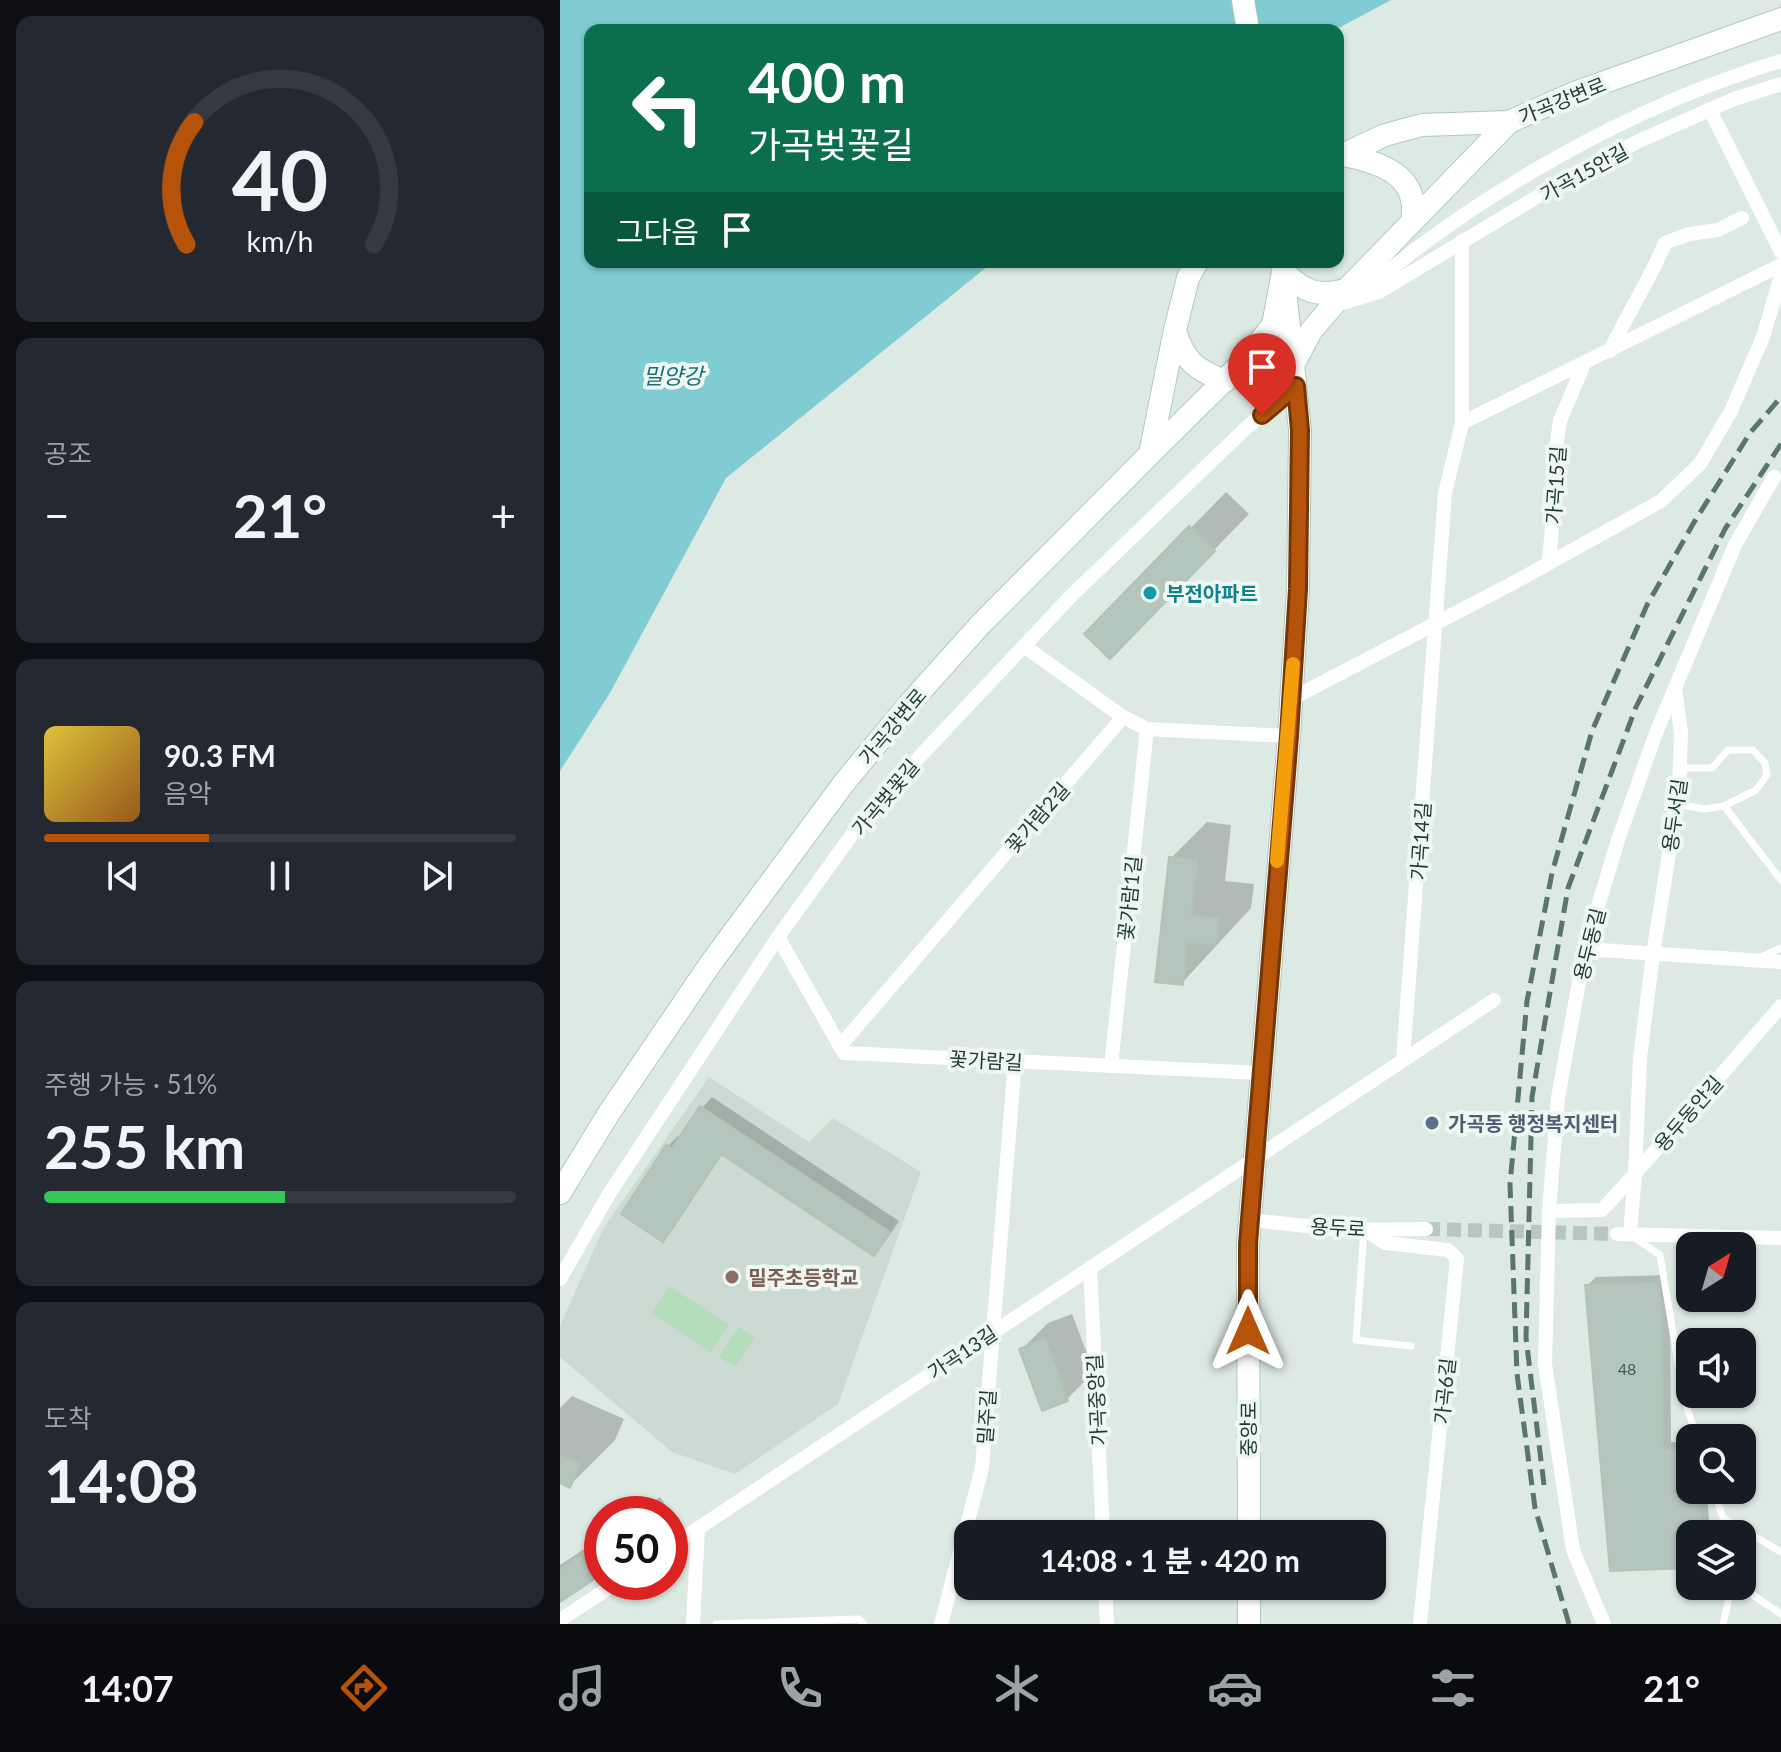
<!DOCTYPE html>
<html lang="ko">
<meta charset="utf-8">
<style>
body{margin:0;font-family:Lato,"Noto Sans KR",sans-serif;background:#242831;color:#f1f3f6;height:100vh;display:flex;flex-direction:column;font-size:30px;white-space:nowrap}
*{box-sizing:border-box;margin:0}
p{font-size:26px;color:#9ea1a6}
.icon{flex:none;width:44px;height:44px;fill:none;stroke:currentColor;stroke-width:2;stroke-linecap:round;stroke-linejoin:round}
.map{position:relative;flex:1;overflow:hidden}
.panel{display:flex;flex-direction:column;gap:16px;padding:16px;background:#0d0f14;width:560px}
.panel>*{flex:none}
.banner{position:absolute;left:24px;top:24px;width:760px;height:244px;border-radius:16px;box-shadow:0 2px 6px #0004;background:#0b6e4f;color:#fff;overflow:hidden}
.needle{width:52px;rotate:37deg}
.controls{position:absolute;left:1116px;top:1232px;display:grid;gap:16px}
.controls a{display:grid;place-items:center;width:80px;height:80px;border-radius:16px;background:#171b24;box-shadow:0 2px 6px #0004;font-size:40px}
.speed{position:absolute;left:24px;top:1496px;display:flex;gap:16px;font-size:40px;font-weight:700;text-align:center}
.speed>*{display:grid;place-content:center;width:104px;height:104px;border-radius:50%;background:#171b24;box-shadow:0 2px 6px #0004;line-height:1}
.speed .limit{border:12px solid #d22;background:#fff;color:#111}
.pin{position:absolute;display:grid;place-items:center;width:68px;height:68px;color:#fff;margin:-82px -34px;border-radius:50% 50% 50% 0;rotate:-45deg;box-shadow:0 0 8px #0007}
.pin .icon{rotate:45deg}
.me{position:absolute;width:88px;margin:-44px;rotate:0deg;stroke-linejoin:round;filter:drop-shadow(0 0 6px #0008)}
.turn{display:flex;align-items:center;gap:28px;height:168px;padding:0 32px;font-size:36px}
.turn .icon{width:104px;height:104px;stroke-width:2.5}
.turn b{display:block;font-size:56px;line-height:68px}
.then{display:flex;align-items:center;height:76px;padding:0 32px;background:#0003;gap:16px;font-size:30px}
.big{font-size:60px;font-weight:700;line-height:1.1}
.panel .card{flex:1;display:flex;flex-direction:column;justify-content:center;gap:12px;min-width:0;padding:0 28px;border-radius:16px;background:#242831}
.panel .dial{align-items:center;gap:0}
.dial svg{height:208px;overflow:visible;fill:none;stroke:#363941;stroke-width:7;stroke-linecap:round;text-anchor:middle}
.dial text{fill:#f1f3f6;stroke:none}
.song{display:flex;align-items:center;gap:24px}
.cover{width:96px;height:96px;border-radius:12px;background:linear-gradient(135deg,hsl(50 70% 55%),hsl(30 70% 35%))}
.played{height:8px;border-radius:4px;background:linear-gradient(90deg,#b45309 35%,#363941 35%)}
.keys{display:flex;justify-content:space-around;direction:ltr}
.heat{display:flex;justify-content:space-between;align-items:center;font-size:44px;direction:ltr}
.charge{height:12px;border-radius:6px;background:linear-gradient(90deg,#34c759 51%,#363941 0)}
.trip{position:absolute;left:394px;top:1520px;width:432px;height:80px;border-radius:16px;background:#171b24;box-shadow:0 2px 6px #0004;font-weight:700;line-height:80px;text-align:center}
.tab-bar{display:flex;height:128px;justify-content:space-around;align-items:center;background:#090b0e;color:#9ea1a6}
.tab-bar .icon{width:56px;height:56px}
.tab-bar .active{color:#b45309}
.tab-bar b{font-size:36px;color:#f1f3f6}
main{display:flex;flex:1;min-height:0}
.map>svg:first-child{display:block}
</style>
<main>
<section class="panel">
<div class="card dial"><svg viewBox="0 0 100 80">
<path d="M14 69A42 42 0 1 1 86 69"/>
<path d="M14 69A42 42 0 0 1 17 22" stroke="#b45309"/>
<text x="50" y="56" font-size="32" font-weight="700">40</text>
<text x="50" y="72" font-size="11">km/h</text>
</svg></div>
<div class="card"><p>공조</p>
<div class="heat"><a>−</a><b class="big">21°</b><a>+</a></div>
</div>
<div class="card">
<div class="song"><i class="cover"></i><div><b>90.3 FM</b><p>음악</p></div></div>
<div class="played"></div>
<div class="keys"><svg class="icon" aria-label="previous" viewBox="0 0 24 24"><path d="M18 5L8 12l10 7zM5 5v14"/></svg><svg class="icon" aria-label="pause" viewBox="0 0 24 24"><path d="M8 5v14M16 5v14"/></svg><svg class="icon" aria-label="next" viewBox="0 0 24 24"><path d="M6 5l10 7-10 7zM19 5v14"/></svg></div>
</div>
<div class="card"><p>주행 가능 · 51%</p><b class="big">255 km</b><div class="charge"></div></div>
<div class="card"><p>도착</p><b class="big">14:08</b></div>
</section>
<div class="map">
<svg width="1221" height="1624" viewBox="0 0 1221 1624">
<rect width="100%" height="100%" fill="#ddeae3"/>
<path fill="#cbdad2" d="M149,1077L249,1142L273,1118L361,1172L278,1404L175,1474L112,1452L0,1357V1326L43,1229Z"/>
<g fill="#b4ddbc">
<path d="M109,1286L169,1325L151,1352L91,1313Z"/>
<path d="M179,1327L195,1338L175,1367L159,1357Z"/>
</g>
<path fill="#81ccd3" d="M0,0H831L775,30H30V262H433L166,478L50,693L0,771Z"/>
<g fill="#0003">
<path d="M666,492L689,514L585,621L527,634Z"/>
<path d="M647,822L671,825L665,881L694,884L691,908L622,983L611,858Z"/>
<path d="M152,1097L339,1221L324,1243L314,1253L163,1153L113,1229L103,1239L64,1213L108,1146L118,1136L121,1138L142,1108Z"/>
<path d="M1107,1275L1110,1293L1111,1442H1130V1490H1147L1150,1534H1130V1566L1027,1286L1036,1277Z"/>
<path d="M512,1314L534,1372L507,1399L483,1408L461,1350L488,1323Z"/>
<path d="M12,1396L64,1419L55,1440L10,1485L0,1481V1408Z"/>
<path d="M100,1497L113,1517L110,1520V1514H75Z"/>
<path d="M664,1528L665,1534H631Z"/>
<path d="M42,1537V1571L0,1600V1565Z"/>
</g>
<g fill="#b3c5bc" stroke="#b0c4ba" stroke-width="2">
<path d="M629,526L655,551L550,659L524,634Z"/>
<path d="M609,857L637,860L631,916L659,919L656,945L627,942L623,985L595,982Z"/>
<path d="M140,1106L330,1232L314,1256L161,1154L103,1242L61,1214L106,1145L112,1148Z"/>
<path d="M1098,1283L1101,1303L1103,1450H1130V1490H1139L1141,1534H1130V1568L1050,1571L1025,1285Z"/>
<path d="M485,1339L508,1401L482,1411L459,1349Z"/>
<path d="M0,1456L20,1464L10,1488L0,1483Z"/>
<path d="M42,1541V1574L0,1602V1569Z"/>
</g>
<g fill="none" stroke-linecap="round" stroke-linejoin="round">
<path stroke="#b7c7bf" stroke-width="14" stroke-dasharray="14 7" stroke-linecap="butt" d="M866,1229L1057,1234"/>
<defs>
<g id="secondary">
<path d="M683,0L688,30"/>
<path d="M782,155C820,162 861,175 852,222"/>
<path d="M778,157L825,135L862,125L949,122L1014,93L1221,19"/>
<path d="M723,272C745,292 756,297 786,290L751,331L734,363L714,354L687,358L713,325Z"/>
<path d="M786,290L949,122"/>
<path d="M615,331C624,361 636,370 665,381"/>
<path d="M591,453L687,358"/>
<path d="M0,1193L49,1113L151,963L284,783L350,703L420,625L590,454L615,330L628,278L637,262"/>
<path d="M689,1534L688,1244L729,736L738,589L740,430L722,262"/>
<path d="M689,1586V1624"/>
</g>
</defs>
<use href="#secondary" stroke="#b0cabf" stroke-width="24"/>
<g stroke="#fff" stroke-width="7">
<path d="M1120,768H1152L1168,750H1193L1205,763L1207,775L1196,790L1164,806"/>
<path d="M1117,804L1144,809L1164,806L1221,880"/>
<path d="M1201,957L1221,948"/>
<path d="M804,1230L796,1340L851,1346"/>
<path d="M1075,1238L1100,1255L1124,1398L1137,1438"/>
<path d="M1154,1490L1163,1518L1221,1552"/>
<path d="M156,1624L299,1619L304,1624"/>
<path d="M1163,1624L1169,1598L1181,1587L1221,1614"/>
</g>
<g stroke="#fff" stroke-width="14">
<path d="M1150,110L1221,252"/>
<path d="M798,296C916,194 1071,106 1221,61"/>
<path d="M776,305L819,292L1015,174L1079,141L1174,99L1221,84"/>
<path d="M1050,351C1067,314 1090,280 1105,243L1129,234L1158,230L1182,218"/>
<path d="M902,423L1221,265"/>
<path d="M989,562L994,503L993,469L1000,421L1024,364"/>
<path d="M464,646L563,717L587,729L729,736"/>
<path d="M731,699L955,582L1101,501L1140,464L1171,411L1203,337L1221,276"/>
<path d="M218,937L284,1053L701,1073"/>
<path d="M1025,949L1221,962"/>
<path d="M280,1046L563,717"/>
<path d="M843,1060L885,493L902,423V241"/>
<path d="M551,1066L587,729"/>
<path d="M989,1211L1042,1210L1075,1174L1080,1058L1093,954L1119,791L1121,733L1115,688L1175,545L1214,477"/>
<path d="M690,1220L785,1230L866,1229"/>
<path d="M804,1229L825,1243L888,1250L897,1259L860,1624"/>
<path d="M1057,1234L1221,1238"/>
<path d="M1070,1234L1075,1174L1221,1006"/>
<path d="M530,1267L543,1534"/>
<path d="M0,1279L49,1194L218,937L294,832L348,769L512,595L685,429L736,386"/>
<path d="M110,1547L934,1000"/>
<path d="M545,1586L547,1624"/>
<path d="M0,1620L58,1582"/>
<path d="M133,1624L138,1529"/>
<path d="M381,1624L422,1468L455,1061"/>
<path d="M1044,1624L1013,1550L985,1364L989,1211L998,1098L1025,949L1059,837L1096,733L1115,688"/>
</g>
<use href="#secondary" stroke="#fff" stroke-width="22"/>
<g stroke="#58766c" stroke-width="5" stroke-dasharray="16 8" stroke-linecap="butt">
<path d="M984,1485L966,1338L972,1097L1008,888L1076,707L1165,529L1221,444"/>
<path d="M1009,1624L975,1508L957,1374L950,1184L967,1001L992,873L1032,731L1087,605L1133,524L1190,433L1221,397"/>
</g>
</g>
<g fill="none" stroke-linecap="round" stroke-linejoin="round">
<defs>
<path id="route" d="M688,1331V1244L729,736L738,589L740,430L736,386L702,415"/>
</defs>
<use href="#route" stroke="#753606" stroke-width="20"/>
<use href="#route" stroke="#b45309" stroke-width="14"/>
<path stroke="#f59e0b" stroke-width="14" d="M717,861L733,664"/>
</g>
<circle fill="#0f9aa8" stroke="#eef7f1" stroke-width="3" cx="590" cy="593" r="8"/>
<circle fill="#5c6f8a" stroke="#eef7f1" stroke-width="3" cx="872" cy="1123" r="8"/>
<circle fill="#8d6e63" stroke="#eef7f1" stroke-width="3" cx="172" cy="1277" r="8"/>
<g text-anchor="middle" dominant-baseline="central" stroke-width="8" stroke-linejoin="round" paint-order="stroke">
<g font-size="16" fill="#435d54">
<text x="1067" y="1368">48</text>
</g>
<g font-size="20" fill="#1e3a31" stroke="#eef7f1">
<text transform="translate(1002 100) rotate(-22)">가곡강변로</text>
<text transform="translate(1024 172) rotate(-29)">가곡15안길</text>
<text transform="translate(995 485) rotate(-86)">가곡15길</text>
<text transform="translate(332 726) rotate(-50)">가곡강변로</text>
<text transform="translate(325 797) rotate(-50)">가곡벚꽃길</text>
<text transform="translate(1114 815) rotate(-82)">용두서길</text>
<text transform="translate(477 817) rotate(-49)">꽃가람2길</text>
<text transform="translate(860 841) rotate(-86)">가곡14길</text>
<text transform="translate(569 898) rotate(-84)">꽃가람1길</text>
<text transform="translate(1029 944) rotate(-76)">용두동길</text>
<text transform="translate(426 1060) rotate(3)">꽃가람길</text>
<text transform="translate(1128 1113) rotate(-49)">용두동안길</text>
<text transform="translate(778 1227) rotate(3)">용두로</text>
<text transform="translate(402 1352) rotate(-34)">가곡13길</text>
<text transform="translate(884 1391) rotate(-84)">가곡6길</text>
<text transform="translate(536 1400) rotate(-93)">가곡중앙길</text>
<text transform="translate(426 1417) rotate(-86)">밀주길</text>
<text transform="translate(688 1429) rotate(-90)">중앙로</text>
</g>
<g font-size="20" font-weight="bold" fill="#0d838f" stroke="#eef7f1" text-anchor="start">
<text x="606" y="593">부전아파트</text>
</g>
<g font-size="20" font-weight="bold" fill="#4e5e75" stroke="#eef7f1" text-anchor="start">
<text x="888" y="1123">가곡동 행정복지센터</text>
</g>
<g font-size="20" font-weight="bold" fill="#785e54" stroke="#eef7f1" text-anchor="start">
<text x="188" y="1277">밀주초등학교</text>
</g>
<g font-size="22" font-style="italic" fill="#166f78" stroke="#eef7f1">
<text x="113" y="375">밀양강</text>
</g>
</g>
</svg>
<div class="controls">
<a><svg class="needle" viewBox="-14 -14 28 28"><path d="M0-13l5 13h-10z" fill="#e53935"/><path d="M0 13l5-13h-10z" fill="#9ea1a6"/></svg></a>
<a><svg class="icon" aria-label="sound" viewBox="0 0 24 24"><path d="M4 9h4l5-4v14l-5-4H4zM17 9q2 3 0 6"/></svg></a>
<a><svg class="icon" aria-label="search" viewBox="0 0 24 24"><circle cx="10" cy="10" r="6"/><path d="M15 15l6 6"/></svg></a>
<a><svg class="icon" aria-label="layers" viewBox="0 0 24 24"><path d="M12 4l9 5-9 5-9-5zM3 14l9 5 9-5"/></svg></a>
</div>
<div class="speed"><div class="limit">50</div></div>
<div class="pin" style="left:702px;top:415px;background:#d93025"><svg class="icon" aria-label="arrive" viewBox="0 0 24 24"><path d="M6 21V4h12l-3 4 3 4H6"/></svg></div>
<svg class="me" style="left:688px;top:1331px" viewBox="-20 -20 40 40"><path d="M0-17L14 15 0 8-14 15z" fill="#b45309" stroke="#fff" stroke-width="4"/></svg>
<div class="trip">14:08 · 1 분 · 420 m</div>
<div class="banner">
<div class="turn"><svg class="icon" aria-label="left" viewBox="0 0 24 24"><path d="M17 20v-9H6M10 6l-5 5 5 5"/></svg><div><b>400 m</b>가곡벚꽃길</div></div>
<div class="then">그다음<svg class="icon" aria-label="arrive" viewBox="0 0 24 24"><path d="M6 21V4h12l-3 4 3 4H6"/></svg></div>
</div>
</div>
</main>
<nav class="tab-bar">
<b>14:07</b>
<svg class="icon active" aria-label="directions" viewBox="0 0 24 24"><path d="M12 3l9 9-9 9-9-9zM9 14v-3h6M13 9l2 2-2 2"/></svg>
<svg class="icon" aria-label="music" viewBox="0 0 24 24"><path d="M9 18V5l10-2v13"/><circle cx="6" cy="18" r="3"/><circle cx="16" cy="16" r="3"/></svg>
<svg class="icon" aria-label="phone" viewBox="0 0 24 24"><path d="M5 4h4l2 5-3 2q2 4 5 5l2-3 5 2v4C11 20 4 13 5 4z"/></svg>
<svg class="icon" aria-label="climate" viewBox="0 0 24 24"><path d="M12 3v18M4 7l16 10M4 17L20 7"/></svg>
<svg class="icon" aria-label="car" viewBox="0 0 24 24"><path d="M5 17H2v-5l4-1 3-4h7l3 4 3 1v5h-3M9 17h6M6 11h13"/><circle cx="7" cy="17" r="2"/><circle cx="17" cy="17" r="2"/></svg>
<svg class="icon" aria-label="filters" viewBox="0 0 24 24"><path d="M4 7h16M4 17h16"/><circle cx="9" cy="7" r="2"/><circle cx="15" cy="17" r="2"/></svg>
<b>21°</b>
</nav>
